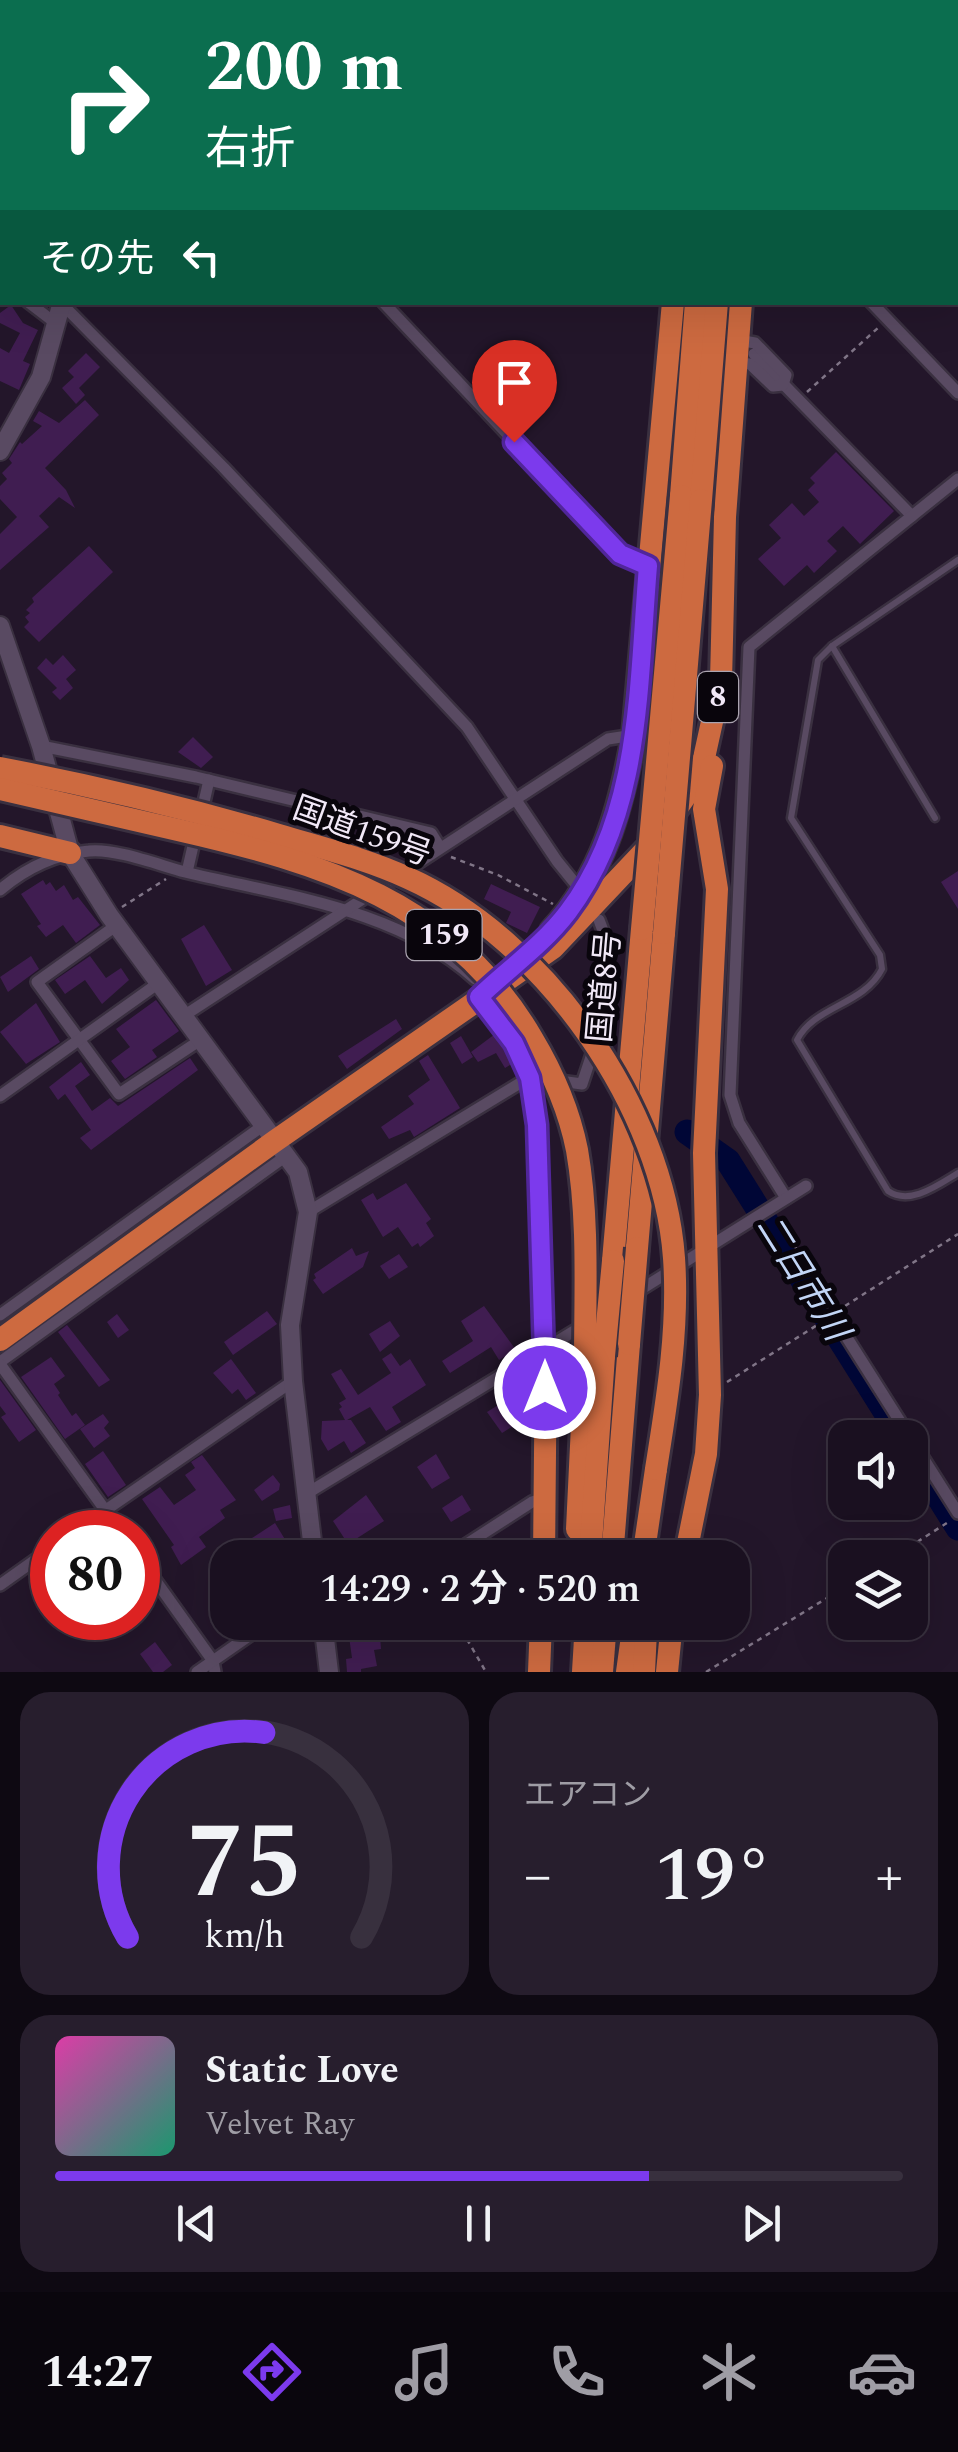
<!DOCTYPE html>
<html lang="ja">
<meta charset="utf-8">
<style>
body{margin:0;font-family:Spectral,"Noto Sans JP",serif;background:#271e2d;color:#f1f3f6;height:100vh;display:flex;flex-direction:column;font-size:38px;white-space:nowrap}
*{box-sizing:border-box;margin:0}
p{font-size:32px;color:#9f9da5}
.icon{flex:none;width:55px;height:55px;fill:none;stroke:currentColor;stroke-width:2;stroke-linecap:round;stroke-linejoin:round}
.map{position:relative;height:1672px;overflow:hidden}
.sheet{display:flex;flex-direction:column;gap:20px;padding:20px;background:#0e0912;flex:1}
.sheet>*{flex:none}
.hud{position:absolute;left:0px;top:0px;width:960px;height:305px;box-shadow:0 10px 40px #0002,0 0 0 2px #38303e;background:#0b6e4f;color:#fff;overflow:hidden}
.tools{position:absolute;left:828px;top:1420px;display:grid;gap:20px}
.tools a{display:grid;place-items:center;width:100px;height:100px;border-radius:20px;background:#1a1020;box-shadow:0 10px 40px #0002,0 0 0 2px #38303e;font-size:50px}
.speed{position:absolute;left:30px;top:1510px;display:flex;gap:20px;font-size:50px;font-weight:700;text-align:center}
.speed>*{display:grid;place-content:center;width:130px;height:130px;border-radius:50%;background:#1a1020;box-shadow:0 10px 40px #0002,0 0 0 2px #38303e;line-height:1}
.speed .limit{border:15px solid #d22;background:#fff;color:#111}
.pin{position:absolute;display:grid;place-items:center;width:85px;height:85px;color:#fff;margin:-102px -42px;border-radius:50% 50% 50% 0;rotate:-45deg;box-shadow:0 0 10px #0007}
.pin .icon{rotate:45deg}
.me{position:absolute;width:110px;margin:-55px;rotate:0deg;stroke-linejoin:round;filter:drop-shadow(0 0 8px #0008)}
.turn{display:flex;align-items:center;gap:35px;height:210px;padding:0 40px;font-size:45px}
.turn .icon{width:130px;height:130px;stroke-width:2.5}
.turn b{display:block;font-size:70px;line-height:85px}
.then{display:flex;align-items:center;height:95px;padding:0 40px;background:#0003;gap:20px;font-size:38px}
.big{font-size:75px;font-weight:600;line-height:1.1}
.sheet .tile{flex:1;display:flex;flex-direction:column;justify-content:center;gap:15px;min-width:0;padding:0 35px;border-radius:30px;background:#271e2d}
.sheet .dial{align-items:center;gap:0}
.dial svg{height:260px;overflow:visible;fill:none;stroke:#38303e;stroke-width:7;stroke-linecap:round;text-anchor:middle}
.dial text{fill:#f1f3f6;stroke:none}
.song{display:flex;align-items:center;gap:30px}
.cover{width:120px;height:120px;border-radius:15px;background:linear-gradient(135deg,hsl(320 70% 55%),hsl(160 70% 35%))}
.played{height:10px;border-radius:5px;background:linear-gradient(90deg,#7c3aed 70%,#38303e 70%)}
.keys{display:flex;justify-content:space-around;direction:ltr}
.heat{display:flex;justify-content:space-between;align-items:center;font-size:55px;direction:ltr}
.sheet .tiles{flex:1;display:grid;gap:20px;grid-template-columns:1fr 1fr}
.tile:last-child{grid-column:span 2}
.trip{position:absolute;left:210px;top:1540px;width:540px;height:100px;border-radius:30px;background:#1a1020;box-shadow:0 10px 40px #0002,0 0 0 2px #38303e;font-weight:600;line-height:100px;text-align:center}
.menu{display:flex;height:160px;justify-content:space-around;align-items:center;background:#0a060d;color:#9f9da5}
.menu .icon{width:70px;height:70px}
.menu .current{color:#7c3aed}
.menu b{font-size:45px;color:#f1f3f6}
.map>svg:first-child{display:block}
</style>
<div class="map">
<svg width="958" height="1672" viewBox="0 0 958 1672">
<rect width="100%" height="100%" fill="#23162a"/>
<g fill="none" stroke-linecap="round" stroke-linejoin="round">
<g stroke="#000636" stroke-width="25">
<path d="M687,1132L728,1161L902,1438"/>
<path d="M910,1451L958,1528"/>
</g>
</g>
<g fill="#401d51">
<path d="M11,305L23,323L38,330L23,361L30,364L19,390L0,381V348L9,353L20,333L0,323V313Z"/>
<path d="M86,353L100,367L79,388L85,395L76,404L62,388L74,377L68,371Z"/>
<path d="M85,400L99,415L45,468L66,490L75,508L59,497L39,516L49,527L0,570V534L17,517L0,499V486L7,479L2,473L12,463L9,459L20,442L22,444L42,426L33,421L39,411L59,423Z"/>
<path d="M836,452L894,511L860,544L843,526L827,541L837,551L814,573L807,565L784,586L758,559L781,538L769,525L792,503L804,516L819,502L808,490L815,483L810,478Z"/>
<path d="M89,546L113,572L39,642L24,627L29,622L25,617L30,613L26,610L34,602L32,598Z"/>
<path d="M63,655L76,670L66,679L73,688L60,700L52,692L57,688L37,668L46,658L53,665Z"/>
<path d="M193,737L213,757L201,768L178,752Z"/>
<path d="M958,871V909L941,882Z"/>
<path d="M43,880L46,885L50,882L56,891L64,885L73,900L78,897L100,925L76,943L63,925L46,937L37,926L41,924L21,894Z"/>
<path d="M491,884L540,907L527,933L506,923L511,912L484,899Z"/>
<path d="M204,925L232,970L206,986L181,939Z"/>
<path d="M31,956L39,969L8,992L0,977Z"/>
<path d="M90,956L106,978L121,968L129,980L102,1004L85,980L65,994L55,980Z"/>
<path d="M156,1000L179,1031L152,1050L157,1057L125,1079L111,1061L130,1047L116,1029Z"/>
<path d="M36,1003L60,1042L26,1064L0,1032Z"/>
<path d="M396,1019L402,1029L347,1069L338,1056Z"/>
<path d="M495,1034L513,1063L505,1068L496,1053L478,1062L471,1052Z"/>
<path d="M461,1036L473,1057L462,1064L450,1043Z"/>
<path d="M428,1055L460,1108L414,1137L410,1130L389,1139L381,1127L414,1104L408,1096L430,1080L419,1061Z"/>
<path d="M190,1058L198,1070L91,1150L80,1138L91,1130L65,1094L58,1100L49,1087L81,1062L90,1075L75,1086L92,1111L110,1098L118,1106Z"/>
<path d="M406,1183L431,1219L426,1223L434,1236L420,1247L418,1243L412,1247L398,1227L383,1237L361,1200L373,1193L377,1200Z"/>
<path d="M352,1248L356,1256L369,1251L363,1267L323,1294L313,1280L316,1278L314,1274Z"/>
<path d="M399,1254L408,1267L389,1279L380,1266Z"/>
<path d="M484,1306L516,1350L499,1360L491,1347L450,1373L442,1361L473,1341L461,1321Z"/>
<path d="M267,1311L277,1324L233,1355L224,1342Z"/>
<path d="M117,1314L129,1330L118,1338L107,1322Z"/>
<path d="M390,1321L400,1336L380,1352L369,1334Z"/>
<path d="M67,1325L110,1380L99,1387L58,1332Z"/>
<path d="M391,1353L400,1366L410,1359L426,1385L392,1407L401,1422L386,1431L370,1407L347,1420H351L366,1443L351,1453L344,1441L328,1451L321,1439L322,1421L345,1420L339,1409L342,1407L339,1403L346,1399L331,1374L341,1369L358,1395L391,1373L382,1359Z"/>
<path d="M51,1357L65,1376L54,1384L60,1393L58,1395L72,1416L76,1413L85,1425L65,1439L21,1377Z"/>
<path d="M231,1359L256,1393L246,1400L238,1389L232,1394L213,1373Z"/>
<path d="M0,1380L36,1430L19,1442L1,1417L6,1414L0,1406Z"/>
<path d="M503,1402L515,1425L502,1433L487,1412Z"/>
<path d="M103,1414L109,1422L104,1428L110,1436L94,1448L80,1429Z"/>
<path d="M103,1451L126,1485L108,1497L85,1464Z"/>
<path d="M436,1454L450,1478L432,1489L417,1467Z"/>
<path d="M202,1455L236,1500L220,1510L225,1518L199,1537L206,1547L181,1565L171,1547L174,1545L142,1499L160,1487L174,1505L196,1490L185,1475L195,1468L191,1462Z"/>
<path d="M273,1475L280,1484L279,1490L262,1501L254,1490Z"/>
<path d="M366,1495L384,1521L348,1544L333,1521Z"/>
<path d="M462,1495L471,1510L451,1522L442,1508Z"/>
<path d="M290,1505L292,1518L276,1521L273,1509Z"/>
<path d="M275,1523L286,1541L262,1554L252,1538Z"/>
<path d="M347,1622H368L369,1636L380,1635L381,1649L374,1650L377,1666L361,1669V1672H347L346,1659L352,1658Z"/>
<path d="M155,1642L172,1665L163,1672H153L140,1654Z"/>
</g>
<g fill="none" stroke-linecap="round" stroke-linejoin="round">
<defs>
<g id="lane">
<path d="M958,560L832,646L818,660L791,818L880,955L882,969C864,1005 814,1006 797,1040L888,1191C910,1206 938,1185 958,1173"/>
<path d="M832,646L935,818"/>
</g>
<g id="street">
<path d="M421,0L424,2"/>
<path d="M585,0L587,2"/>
<path d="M910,0L912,2"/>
<path d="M778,2V0"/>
<path d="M0,20L2,27"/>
<path d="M0,281L2,283"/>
<path d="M28,302L58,325"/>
<path d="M383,302L620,554L647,566"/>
<path d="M871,302L958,393"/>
<path d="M62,304L224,468L467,727L557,861L574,882"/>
<path d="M754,354L912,516"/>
<path d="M736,363L750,364L773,386L783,385L786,375L755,343L738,340"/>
<path d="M41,746L196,777L431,833L439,846"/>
<path d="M201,815L209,780"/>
<path d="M187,872L196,833"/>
<path d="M0,890C26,868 54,854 89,851C114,848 159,865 185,872C283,896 397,908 475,979"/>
<path d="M117,925L37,982L119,1094L202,1039"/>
<path d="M479,997L514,1043L530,1077L537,1125L546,1350"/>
<path d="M185,1015L608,739L634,735"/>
<path d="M0,1096L160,982"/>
<path d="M786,1198L739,1123L730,1095L749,647L958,479"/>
<path d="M308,1212L530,1077L582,1084L602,1024L608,944L599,920"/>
<path d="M608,1310L806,1186"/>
<path d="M832,1314L958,1513"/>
<path d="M0,1315L264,1125"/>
<path d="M0,1362L286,1156"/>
<path d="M0,1364L121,1532"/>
<path d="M306,1494L584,1325"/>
<path d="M74,1532L293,1381"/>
<path d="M138,1556L213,1661L215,1672"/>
<path d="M445,1558L532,1502L545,1498"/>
<path d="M0,1585L52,1548"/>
<path d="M197,1672L269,1622"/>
</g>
<g id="secondary">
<path d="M120,2V0"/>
<path d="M0,451L41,377L62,302"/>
<path d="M0,626L41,746L70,853L109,915L298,1172L308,1212L290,1325L293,1381L314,1558"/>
<path d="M323,1622L329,1672"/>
</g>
<g id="highway">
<path d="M712,2L713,0"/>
<path d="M741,2V0"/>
<path d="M681,496L696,302"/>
<path d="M701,500L717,302"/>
<path d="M0,836L70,853"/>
<path d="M552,931C603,875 621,808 634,735L673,302"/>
<path d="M637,1248L664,933"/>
<path d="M613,1261L642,929"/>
<path d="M0,1340L275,1141L553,948L655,840L687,794L704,758L721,681L725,517L741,302"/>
<path d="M577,1529L585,1363"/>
<path d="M544,1558L546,1350"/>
<path d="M590,1558L604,1356"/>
<path d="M612,1558L629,1344"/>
<path d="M643,1558L656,1469"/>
<path d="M685,1558L706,1454L710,1395L704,1153L717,889L704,809L712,766"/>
<path d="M539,1672L541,1622"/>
<path d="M583,1672L586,1622"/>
<path d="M602,1672L606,1622"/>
<path d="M627,1672L634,1622"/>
<path d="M644,1672L646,1631"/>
<path d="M667,1672L672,1622"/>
</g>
</defs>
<use href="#lane" stroke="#3a3040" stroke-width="11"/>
<use href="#street" stroke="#3a3040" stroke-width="16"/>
<use href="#secondary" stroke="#3a3040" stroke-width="22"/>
<use href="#highway" stroke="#3a3040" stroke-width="28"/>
<g stroke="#807587" stroke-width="2.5" stroke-dasharray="5 5" stroke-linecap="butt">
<path d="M807,392L879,327"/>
<path d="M451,857L498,875L553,904"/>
<path d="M122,907L166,879"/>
<path d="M779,1220L829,1303"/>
<path d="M845,1306L958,1234"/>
<path d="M727,1382L822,1322"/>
<path d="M892,1558L950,1521"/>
<path d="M457,1622L486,1672"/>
<path d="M706,1672L845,1587"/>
</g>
<use href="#lane" stroke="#594a62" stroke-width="6"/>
<use href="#street" stroke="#594a62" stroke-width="11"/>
<use href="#secondary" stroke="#594a62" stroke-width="18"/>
<use href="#highway" stroke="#cd6a40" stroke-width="22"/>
<defs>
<g id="highway-bridge">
<path d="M0,768C94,786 187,808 279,835C322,848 367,859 408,878C546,940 663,1108 674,1258C679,1329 667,1400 656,1469"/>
<path d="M0,789C59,803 119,816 178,830C322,863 453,902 532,1038C553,1073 569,1110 577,1150C589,1219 585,1293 585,1363"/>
<path d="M642,929L681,496"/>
<path d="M664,933L701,500"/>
<path d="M629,1344L637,1248"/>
<path d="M604,1356L613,1261"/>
</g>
</defs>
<use href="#highway-bridge" stroke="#3a3040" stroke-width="28" stroke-linecap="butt"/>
<use href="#highway-bridge" stroke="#cd6a40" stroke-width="22"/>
</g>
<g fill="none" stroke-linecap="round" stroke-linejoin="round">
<defs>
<path id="route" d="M514,442L620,554L648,566C638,683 642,814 568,912C543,945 508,969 479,997L514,1043L530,1078L537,1125L545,1388"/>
</defs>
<use href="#route" stroke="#51269a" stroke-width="25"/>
<use href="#route" stroke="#7c3aed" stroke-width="18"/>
</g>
<g text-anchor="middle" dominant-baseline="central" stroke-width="10" stroke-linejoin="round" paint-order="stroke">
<g fill="#09050c" stroke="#aba4b0" stroke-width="2.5">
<rect x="698" y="672" width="40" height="50" rx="8"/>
<rect x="406.5" y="910" width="75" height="50" rx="8"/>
</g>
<g font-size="30" font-weight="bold" fill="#f1e8f7">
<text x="718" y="697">8</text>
<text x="444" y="935">159</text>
</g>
<g font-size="32" fill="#f1e8f7" stroke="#09050c">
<text transform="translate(362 832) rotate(20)">国道159号</text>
<text transform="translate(605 987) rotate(-85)">国道8号</text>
</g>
<g font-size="35" font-style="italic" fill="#c2d5f6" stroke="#09050c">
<text transform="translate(802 1278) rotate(58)">二日市川</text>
</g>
</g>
</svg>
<div class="tools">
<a><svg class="icon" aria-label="sound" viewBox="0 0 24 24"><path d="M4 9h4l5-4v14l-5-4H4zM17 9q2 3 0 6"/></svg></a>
<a><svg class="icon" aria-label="layers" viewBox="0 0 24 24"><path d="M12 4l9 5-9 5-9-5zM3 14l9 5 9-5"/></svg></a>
</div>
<div class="speed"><div class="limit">80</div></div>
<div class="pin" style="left:514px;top:442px;background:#d93025"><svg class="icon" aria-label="arrive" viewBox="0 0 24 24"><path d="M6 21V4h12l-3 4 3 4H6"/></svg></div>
<svg class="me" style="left:545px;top:1388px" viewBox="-20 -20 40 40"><circle r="17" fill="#7c3aed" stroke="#fff" stroke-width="3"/><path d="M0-11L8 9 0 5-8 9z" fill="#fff"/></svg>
<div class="trip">14:29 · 2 分 · 520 m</div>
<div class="hud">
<div class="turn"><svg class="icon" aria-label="right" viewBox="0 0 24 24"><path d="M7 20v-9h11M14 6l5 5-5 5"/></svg><div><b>200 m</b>右折</div></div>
<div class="then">その先<svg class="icon" aria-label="left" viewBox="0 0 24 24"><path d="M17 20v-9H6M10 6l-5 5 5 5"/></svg></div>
</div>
</div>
<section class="sheet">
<div class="tiles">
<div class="tile dial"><svg viewBox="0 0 100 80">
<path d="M14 69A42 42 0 1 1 86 69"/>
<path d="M14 69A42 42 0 0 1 56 6" stroke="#7c3aed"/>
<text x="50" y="56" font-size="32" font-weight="700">75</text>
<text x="50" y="72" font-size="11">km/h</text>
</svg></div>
<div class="tile"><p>エアコン</p>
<div class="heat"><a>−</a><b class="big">19°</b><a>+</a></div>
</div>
<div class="tile">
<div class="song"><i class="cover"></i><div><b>Static Love</b><p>Velvet Ray</p></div></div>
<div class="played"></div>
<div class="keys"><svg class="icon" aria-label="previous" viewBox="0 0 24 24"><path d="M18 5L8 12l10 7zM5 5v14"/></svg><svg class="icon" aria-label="pause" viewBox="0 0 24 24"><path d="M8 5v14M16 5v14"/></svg><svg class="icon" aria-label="next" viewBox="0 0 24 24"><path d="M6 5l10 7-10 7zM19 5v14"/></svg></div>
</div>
</div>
</section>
<nav class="menu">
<b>14:27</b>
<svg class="icon current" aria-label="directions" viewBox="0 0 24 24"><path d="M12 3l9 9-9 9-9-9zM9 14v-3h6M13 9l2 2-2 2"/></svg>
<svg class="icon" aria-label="music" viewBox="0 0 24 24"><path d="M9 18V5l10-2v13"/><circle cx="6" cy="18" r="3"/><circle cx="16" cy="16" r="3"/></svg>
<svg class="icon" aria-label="phone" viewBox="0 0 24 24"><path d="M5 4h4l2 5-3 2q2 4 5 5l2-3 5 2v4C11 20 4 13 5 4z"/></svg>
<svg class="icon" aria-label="climate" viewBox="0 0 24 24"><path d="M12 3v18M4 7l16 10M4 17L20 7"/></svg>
<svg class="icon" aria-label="car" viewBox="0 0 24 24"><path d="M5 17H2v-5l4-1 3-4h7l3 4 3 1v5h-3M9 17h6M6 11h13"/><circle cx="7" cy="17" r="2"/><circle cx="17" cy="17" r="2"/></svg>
</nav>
